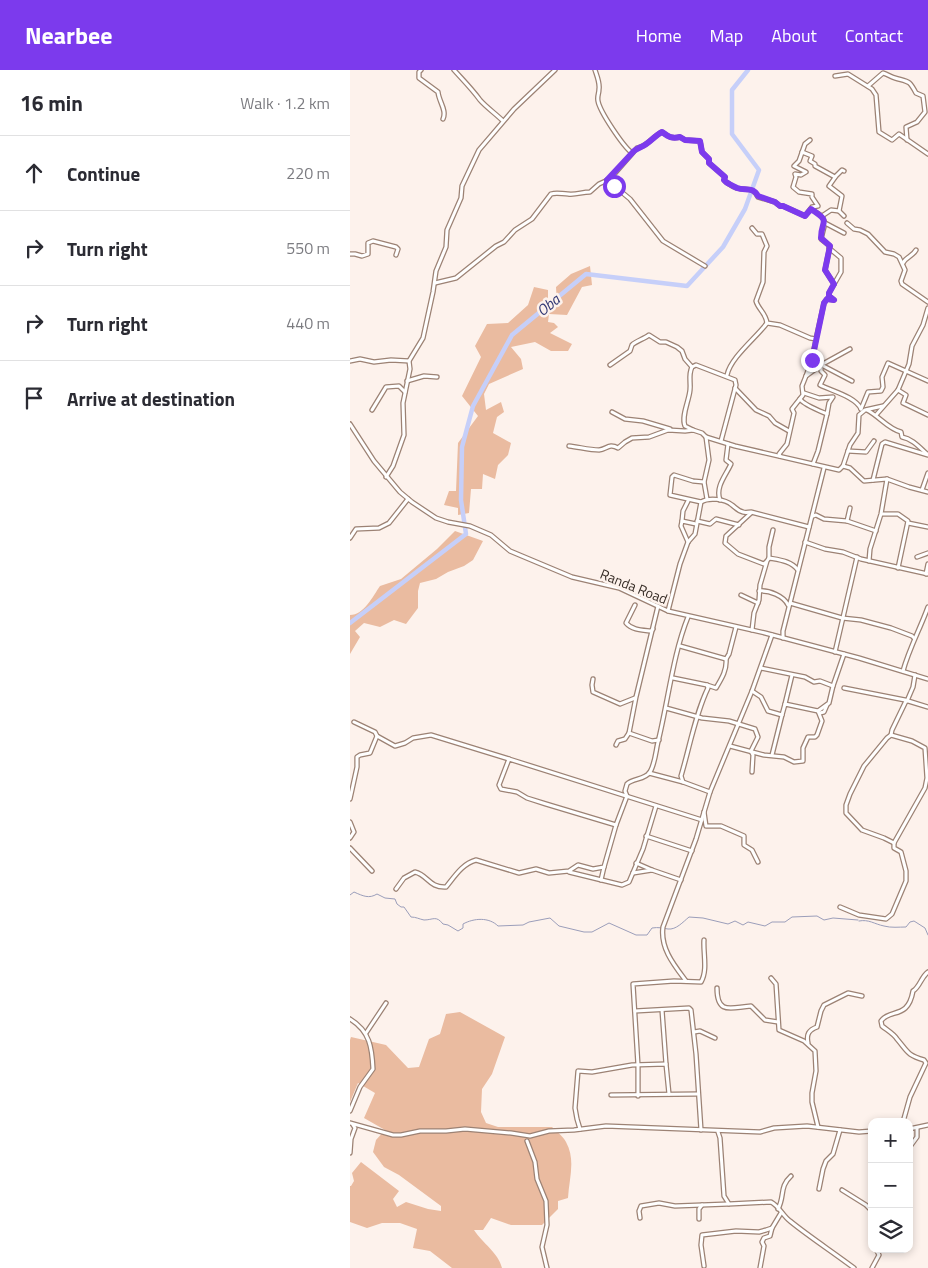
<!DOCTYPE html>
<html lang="en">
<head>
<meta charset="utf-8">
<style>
  :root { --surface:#fff; --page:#f7f7f7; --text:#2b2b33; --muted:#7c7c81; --line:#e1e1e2; --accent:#7c3aed }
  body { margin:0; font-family:"Titillium Web",sans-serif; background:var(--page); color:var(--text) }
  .controls { position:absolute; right:15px; bottom:15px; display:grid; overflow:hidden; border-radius:10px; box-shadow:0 2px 8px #0003 }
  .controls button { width:45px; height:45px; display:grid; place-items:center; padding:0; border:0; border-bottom:1px solid var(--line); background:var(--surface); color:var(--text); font:25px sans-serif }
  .stop { position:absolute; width:15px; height:15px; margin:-11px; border:4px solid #7c3aed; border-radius:50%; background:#fff }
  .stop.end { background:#7c3aed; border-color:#fff; box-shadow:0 1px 5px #0008 }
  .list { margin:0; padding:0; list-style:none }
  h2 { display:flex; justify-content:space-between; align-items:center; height:65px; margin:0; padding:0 20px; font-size:21px }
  h2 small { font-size:16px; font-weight:400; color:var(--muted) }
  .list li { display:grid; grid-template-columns:32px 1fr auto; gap:15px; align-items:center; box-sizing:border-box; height:75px; padding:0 20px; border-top:1px solid var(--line) }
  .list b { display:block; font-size:19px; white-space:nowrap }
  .list em { font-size:16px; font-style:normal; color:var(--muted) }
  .icon { flex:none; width:28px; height:28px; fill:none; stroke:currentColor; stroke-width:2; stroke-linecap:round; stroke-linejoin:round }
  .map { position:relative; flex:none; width:578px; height:1198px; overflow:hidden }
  header { display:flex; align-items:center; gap:30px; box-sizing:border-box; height:70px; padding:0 25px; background:var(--accent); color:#fff }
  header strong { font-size:24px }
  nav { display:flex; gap:28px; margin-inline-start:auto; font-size:18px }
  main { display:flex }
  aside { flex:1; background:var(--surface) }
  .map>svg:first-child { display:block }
  .green { fill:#eabba0 }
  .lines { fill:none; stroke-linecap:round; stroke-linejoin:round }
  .stream { stroke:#9b9eba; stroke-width:1 }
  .river { stroke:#c6cff9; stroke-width:4.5 }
  .minor-casing { stroke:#9c8274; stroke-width:5.5 }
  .minor { stroke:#fff; stroke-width:3 }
  .route { stroke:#7c3aed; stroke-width:6 }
  .labels { text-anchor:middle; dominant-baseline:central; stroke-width:5; stroke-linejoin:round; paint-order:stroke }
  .street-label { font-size:14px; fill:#372d27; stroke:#fdf2ec }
  .water-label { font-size:15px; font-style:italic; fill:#313774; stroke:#fdf2ec }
</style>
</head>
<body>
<header>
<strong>Nearbee</strong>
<nav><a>Home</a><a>Map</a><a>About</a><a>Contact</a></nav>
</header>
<main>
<aside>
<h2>16 min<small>Walk · 1.2 km</small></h2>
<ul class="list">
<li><svg class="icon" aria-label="ahead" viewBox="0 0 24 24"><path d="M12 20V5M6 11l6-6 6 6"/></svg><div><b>Continue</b></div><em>220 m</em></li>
<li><svg class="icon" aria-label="right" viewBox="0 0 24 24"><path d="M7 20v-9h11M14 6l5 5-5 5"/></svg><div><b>Turn right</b></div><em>550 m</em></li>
<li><svg class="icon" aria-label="right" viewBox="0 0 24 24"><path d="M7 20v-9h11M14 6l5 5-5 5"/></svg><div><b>Turn right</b></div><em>440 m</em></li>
<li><svg class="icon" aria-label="arrive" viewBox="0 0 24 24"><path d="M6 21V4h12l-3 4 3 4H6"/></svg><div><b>Arrive at destination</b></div></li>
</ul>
</aside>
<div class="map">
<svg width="578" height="1198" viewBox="0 0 578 1198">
  <rect width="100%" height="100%" fill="#fdf2ec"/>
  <g class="green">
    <polygon points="240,196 242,215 232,217 217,245 199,244 198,252 204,253 208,257 200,263 222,274 218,281 201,281 185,272 161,277 171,289 173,299 139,314 134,324 136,340 151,332 154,342 147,347 143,363 161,373 158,385 148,395 145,409 133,404 132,419 121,419 119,443 108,445 108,438 94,435 99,421 106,421 108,373 128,346 112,326 131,287 125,276 137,254 158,253 178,235 184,217 198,220 198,230 204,238 207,234 206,217 221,204"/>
    <path d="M105 461 133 471 123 490 114 496 98 502 86 509 70 513 68 521V538L56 554 44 550 30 557 14 553 5 561 10 567 0 584V545C14 545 23 526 30 516L51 509 87 479Z"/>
    <path d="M110 942 155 967 142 1004 132 1019 131 1042 136 1053 148 1057H202C206 1061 213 1066 216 1072 226 1090 219 1109 218 1128L208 1131V1139L192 1155H161L141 1148 133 1160H124C133 1174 148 1182 152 1198H102L80 1181 63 1178 67 1159 50 1153H32L17 1158 0 1152V1116H1L4 1111 2 1103 11 1092 49 1121 43 1129 47 1137 56 1132 78 1139 91 1141V1136L49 1105 34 1097 23 1082 26 1070 35 1060 14 1048 25 1023 8 1013 0 1032V970L1 967 36 975 58 998 69 997 79 969 90 964 96 944Z"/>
  </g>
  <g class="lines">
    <g class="stream">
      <path d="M0 825 4 822C13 826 19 829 27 824L35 828 45 829 47 834 51 837H54L61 847C66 847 69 849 74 850 83 850 86 845 93 854L98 855 108 861 113 858V854C124 848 139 847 148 856L173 855 179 852 200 848 209 856 234 862H242L259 853 286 865H297L302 858C309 857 311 858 318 859 326 860 333 852 339 847L353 848 378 854 385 851 393 855 398 852 415 856 422 852H435L442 847 467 846 474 850 483 848 508 850"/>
      <path d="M509 851C519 849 524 854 534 856 541 858 549 857 556 857L560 852 564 851 575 858 578 865"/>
    </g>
    <polyline class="river" points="0,553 116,464 111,430 112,377 123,336 162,265 236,204 337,216 373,177 395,139 409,100 382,64 382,20 398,0"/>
    <g class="minor-casing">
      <g id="minor">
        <path d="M71 0 69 2V8L88 22C89 32 97 40 93 49"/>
        <path d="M104 0C113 10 122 19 130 30 136 37 146 44 153 51"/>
        <path d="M245 0C247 6 250 13 249 19 249 24 247 26 248 31 250 42 273 76 282 83"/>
        <polyline points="485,6 498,4 522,19 526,25 529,62 542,70 549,64 578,84"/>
        <path d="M518 16 533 3C537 4 541 7 545 8 559 12 559 10 566 23L573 26 575 42 567 52 556 57 557 70"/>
        <polyline points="452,82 462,86 460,91 465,94 465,96 485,107"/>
        <polyline points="257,110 280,129 313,171 355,196"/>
        <polyline points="461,139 472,146 475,153 494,163"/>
        <polyline points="489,141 492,126 479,116 486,106 492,100 494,101"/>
        <polyline points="472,146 481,140 489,141 494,146"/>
        <polyline points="475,153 471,169 480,176 475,200 484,214"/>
        <polyline points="497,153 504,159 510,160 518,164 535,182 544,184 549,187 555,200 551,211 552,214 578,232"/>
        <path d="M402 158 407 164H412L417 176 414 182 413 212 406 231C408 239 416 243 417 253L430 255 460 268 466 269 462 290 456 306"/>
        <polyline points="0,184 5,184 12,186 18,184 18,173 23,171 46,177 48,179 46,185"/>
        <path d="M553 193C556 187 563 186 566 180"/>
        <path d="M85 213 106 208 146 176 154 172 165 160 182 149 201 124C207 122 212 124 218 124 226 125 232 122 240 122L249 114 260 109 287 78C297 77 303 66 312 62 319 67 322 69 330 67L335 70 350 71 352 82 359 89V93L375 107 374 110 376 112C379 114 383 117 387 118 396 121 403 116 408 127L425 132 430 136H433L455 146 462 137 468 136 462 127V124L449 122 443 117 446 107 445 104 451 105 456 102 444 96 449 91 455 74 460 70"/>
        <polyline points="466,269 474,233 477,229 484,230 479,226 479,223 491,202 491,188 479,178"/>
        <polyline points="462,290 502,311"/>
        <polyline points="0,291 10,289 24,292 41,290 59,291"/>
        <path d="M260 295 280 281 282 275C286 271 294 269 299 265L310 272H316L327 277 332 281 335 289 342 297"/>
        <path d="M471 295V301L475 305 470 315C482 321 506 327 511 339"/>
        <path d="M377 305C381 287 406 268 417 253"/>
        <polyline points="57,311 74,306 87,307"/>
        <polyline points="385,318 406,340 419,346 425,353 439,361"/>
        <polyline points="548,320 556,325 553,333 578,345"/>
        <polyline points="454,323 469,328 483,327 479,333 477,344"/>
        <path d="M450 329C454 335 470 341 477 344L468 381 463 394"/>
        <polyline points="511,339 518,322 531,321 533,317 532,307 538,293 578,311"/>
        <polyline points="22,340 36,317 49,316 55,322"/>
        <path d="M517 340C529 346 538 359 551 362L552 367C563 369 570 378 577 384"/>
        <polyline points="262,342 275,349 293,351 320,359"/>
        <polyline points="526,345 548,320 559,294 562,276 573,255 578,238"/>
        <polyline points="0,354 24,391 50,422 62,432 86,448 98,452 120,456 141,465 160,481 222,507 269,518 318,541 415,563 509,588 578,609"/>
        <path d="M343 360 335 356C331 346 339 331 340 320 341 312 338 305 342 297L346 295 385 310 386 315 371 371"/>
        <polyline points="356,367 359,390 354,412 357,429"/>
        <path d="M219 376C229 377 239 380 249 380 257 379 259 373 268 378L275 372 282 368 299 367 318 360 335 361 343 360 352 363 356 367 385 376 489 400 493 396 500 375 508 363 509 345 515 340 533 336"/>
        <polyline points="498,381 516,382 524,371"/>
        <polyline points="430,386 429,384 437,374 444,343 442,339 453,325 452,316 456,306 471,295 500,279"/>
        <polyline points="493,396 500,398 514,411 537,409 559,417 578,422"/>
        <polyline points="36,407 43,396 54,365 53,333 60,299 59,291 73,268 83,222 86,201 96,177 97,160 111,128 112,116 129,80 164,39 205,0"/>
        <polyline points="523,410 532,374 535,372 578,385"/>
        <path d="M354 412 343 411 324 405 322 407 320 425 351 432C359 427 375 429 382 435 386 438 388 441 393 442 396 443 398 442 401 442L459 457"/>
        <polyline points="572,420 578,403"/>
        <path d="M370 430C365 417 376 405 381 394L376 390 378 374"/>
        <polyline points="401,443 376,466 375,473 388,484 414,494 416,492"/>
        <polyline points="532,444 548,444 558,451 548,498"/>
        <polyline points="463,446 466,445 474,449 497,451 500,438"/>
        <polyline points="332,451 333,441 338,431"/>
        <polyline points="347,451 360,454 366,449 389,455"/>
        <polyline points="497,451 526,461"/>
        <polyline points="558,453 578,457"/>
        <polyline points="0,468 6,459 29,458 39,453 58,429"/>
        <polyline points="338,472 331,456 332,451 346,454"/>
        <polyline points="455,472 475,479 493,482 511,489 578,504"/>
        <polyline points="567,487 578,483"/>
        <polyline points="419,488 419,477 423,460"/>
        <polyline points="519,491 520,479 531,444 537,409"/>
        <polyline points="576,504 578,494"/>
        <path d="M409 521C419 520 434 526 438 535"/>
        <polyline points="391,525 408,533"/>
        <polyline points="440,533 492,548 511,550 541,558 562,566 564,568"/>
        <path d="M285 535 276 553C282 560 292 560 301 561L303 559"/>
        <polyline points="318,541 330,494 338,472 345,464 351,432"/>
        <path d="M402 560 404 543 409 530 410 515 417 491 419 488C430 490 441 491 448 500"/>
        <polyline points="433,568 433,561 474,398"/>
        <polyline points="330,576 376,589 379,584 386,557"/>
        <polyline points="485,582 507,487"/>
        <polyline points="411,598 455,607 464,612 470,611 483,616"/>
        <path d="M553 601C559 579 570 559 578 537"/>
        <polyline points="323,608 357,615"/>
        <polyline points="243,609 242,615 243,622 270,634 285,628"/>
        <polyline points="494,618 555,630 578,637"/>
        <polyline points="402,621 411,627 418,641 432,645 435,634 468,641"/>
        <polyline points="557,631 563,617 565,605"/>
        <polyline points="435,634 442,605"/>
        <polyline points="316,638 352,648 379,651 405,659 408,667 401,681 403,685 402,702"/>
        <polyline points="470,643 474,642 477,635"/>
        <polyline points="4,652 25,662 27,666 45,676 55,673 63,668 81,665 159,689"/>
        <polyline points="279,663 302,671 309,670"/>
        <polyline points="266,675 268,671 275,669 279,663 286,627 308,536"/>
        <polyline points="380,676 414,685 434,687 444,692 453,691 453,678 458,667 465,667 467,665 472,651 468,641 479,633 483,616 494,584"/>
        <polyline points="422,685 432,645"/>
        <polyline points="299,703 333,712 360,722"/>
        <path d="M333 712 331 706C340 676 345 645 358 618L357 615 366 618C372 608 377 600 376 589"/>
        <polyline points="0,729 7,697 7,687 10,685 20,683 27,666"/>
        <polyline points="354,742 356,756 371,756 394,766 394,775 402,780 408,792"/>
        <polyline points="0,752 4,762 0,768"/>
        <path d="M266 755 277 726 275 721 277 714C283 708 295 710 300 702 305 694 306 680 308 672 318 632 323 584 338 547"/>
        <polyline points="296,766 342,781"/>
        <polyline points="544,773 534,768 512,760 496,743 496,735 500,724 514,696 537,668 541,665 542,660 556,631"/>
        <polyline points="0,778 22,801"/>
        <polyline points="286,793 302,800"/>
        <polyline points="219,802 272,815 279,812 293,779 306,736"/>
        <polyline points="283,803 302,800 331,810"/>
        <polyline points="251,810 254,797"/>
        <path d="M46 819 54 808 65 802C78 805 79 818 96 817 105 806 112 794 126 790L169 803 186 799 199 803 219 801 228 795 243 799 254 797 266 755 196 734 177 728 167 722 151 719 149 715 159 689 352 750"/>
        <polyline points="490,837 509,845 536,849 542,844 556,811 556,801 551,782 544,778 544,773 575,718 577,708 575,678 562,671 541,665"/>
        <polyline points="421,908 426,914 429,960 454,971 465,981 466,1001 462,1023 462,1032 468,1057"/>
        <path d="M336 911C324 895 310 878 313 857L346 769 360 722 402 621 422 565"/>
        <path d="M367 918C367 946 382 937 401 936L415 950 428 952"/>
        <polyline points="312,940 316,994"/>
        <polyline points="285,941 339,938 341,940 346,984 351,1060"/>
        <path d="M0 949C20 961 22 978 23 999L10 1017 0 1041"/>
        <polyline points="344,962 350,961 365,968"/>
        <polyline points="16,963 36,933"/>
        <path d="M458 973C456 964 459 960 467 957L471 941 474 935 498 923 512 926"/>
        <polyline points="261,1025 347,1024"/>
        <path d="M288 1026V995L283 914 324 911 351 912C358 900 353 883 354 870"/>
        <path d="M553 1052 560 1027 576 993 574 990C557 985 558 982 547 969 544 964 537 960 532 956L531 951C540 938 558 950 563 921 570 917 571 907 578 902"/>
        <polyline points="0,1053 43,1065 51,1065 70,1061 96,1061 115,1059 161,1063 180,1066 199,1061 224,1060 256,1056 410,1062 424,1058 457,1056 509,1062 522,1061"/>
        <polyline points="230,1059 227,1049 225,1038 228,1001 242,1002 282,995 316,994 319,1024"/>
        <polyline points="559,1059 578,1055"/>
        <path d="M368 1062 370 1068 374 1126 379 1134 421 1132C429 1136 433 1146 440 1151 461 1168 483 1182 504 1198"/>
        <polyline points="177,1071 185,1092 187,1109 196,1131 197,1155 192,1177 197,1198"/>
        <polyline points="559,1078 567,1067 567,1058"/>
        <polyline points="0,1083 1,1069 5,1058 3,1055"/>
        <polyline points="469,1119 473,1099 476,1091 483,1084 490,1060"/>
        <polyline points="492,1120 516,1135 521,1140"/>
        <path d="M428 1139C435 1126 429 1117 441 1106"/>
        <polyline points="290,1148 289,1141 291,1136 309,1133 325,1136 352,1135"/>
        <polyline points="349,1149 349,1139 352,1135 378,1134"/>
        <polyline points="354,1196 351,1175 352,1165 386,1161 409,1162 416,1160 422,1158 431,1143"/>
        <polyline points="410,1198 414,1176 412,1172 414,1168 420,1166 422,1158"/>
        <polyline points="522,1198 529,1185 526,1179"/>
      </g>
    </g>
    <use href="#minor" class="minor"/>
  </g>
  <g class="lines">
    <path class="route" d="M264 116 257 110 284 81C286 79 289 78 291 77 299 74 304 66 312 62 319 67 322 69 330 67L335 70 350 71 352 82 359 89V93L375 107 374 110 376 112C379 114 383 116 387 118 395 121 403 116 408 126L425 132 430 136H433L455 146 461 139C482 153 471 149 471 168L480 176 475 200 484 214 479 223V226L484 230 477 229 474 233 462 290"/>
  </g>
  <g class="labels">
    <g class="street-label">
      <text transform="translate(284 516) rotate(22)">Randa Road</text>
    </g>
    <g class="water-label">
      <text transform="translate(198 235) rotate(-40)">Oba</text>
    </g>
  </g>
</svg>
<div class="controls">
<button>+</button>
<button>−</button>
<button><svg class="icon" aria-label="layers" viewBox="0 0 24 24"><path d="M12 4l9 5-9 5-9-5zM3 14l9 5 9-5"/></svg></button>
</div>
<div class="stop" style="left:264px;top:116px"></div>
<div class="stop end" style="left:462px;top:290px"></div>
</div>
</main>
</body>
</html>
